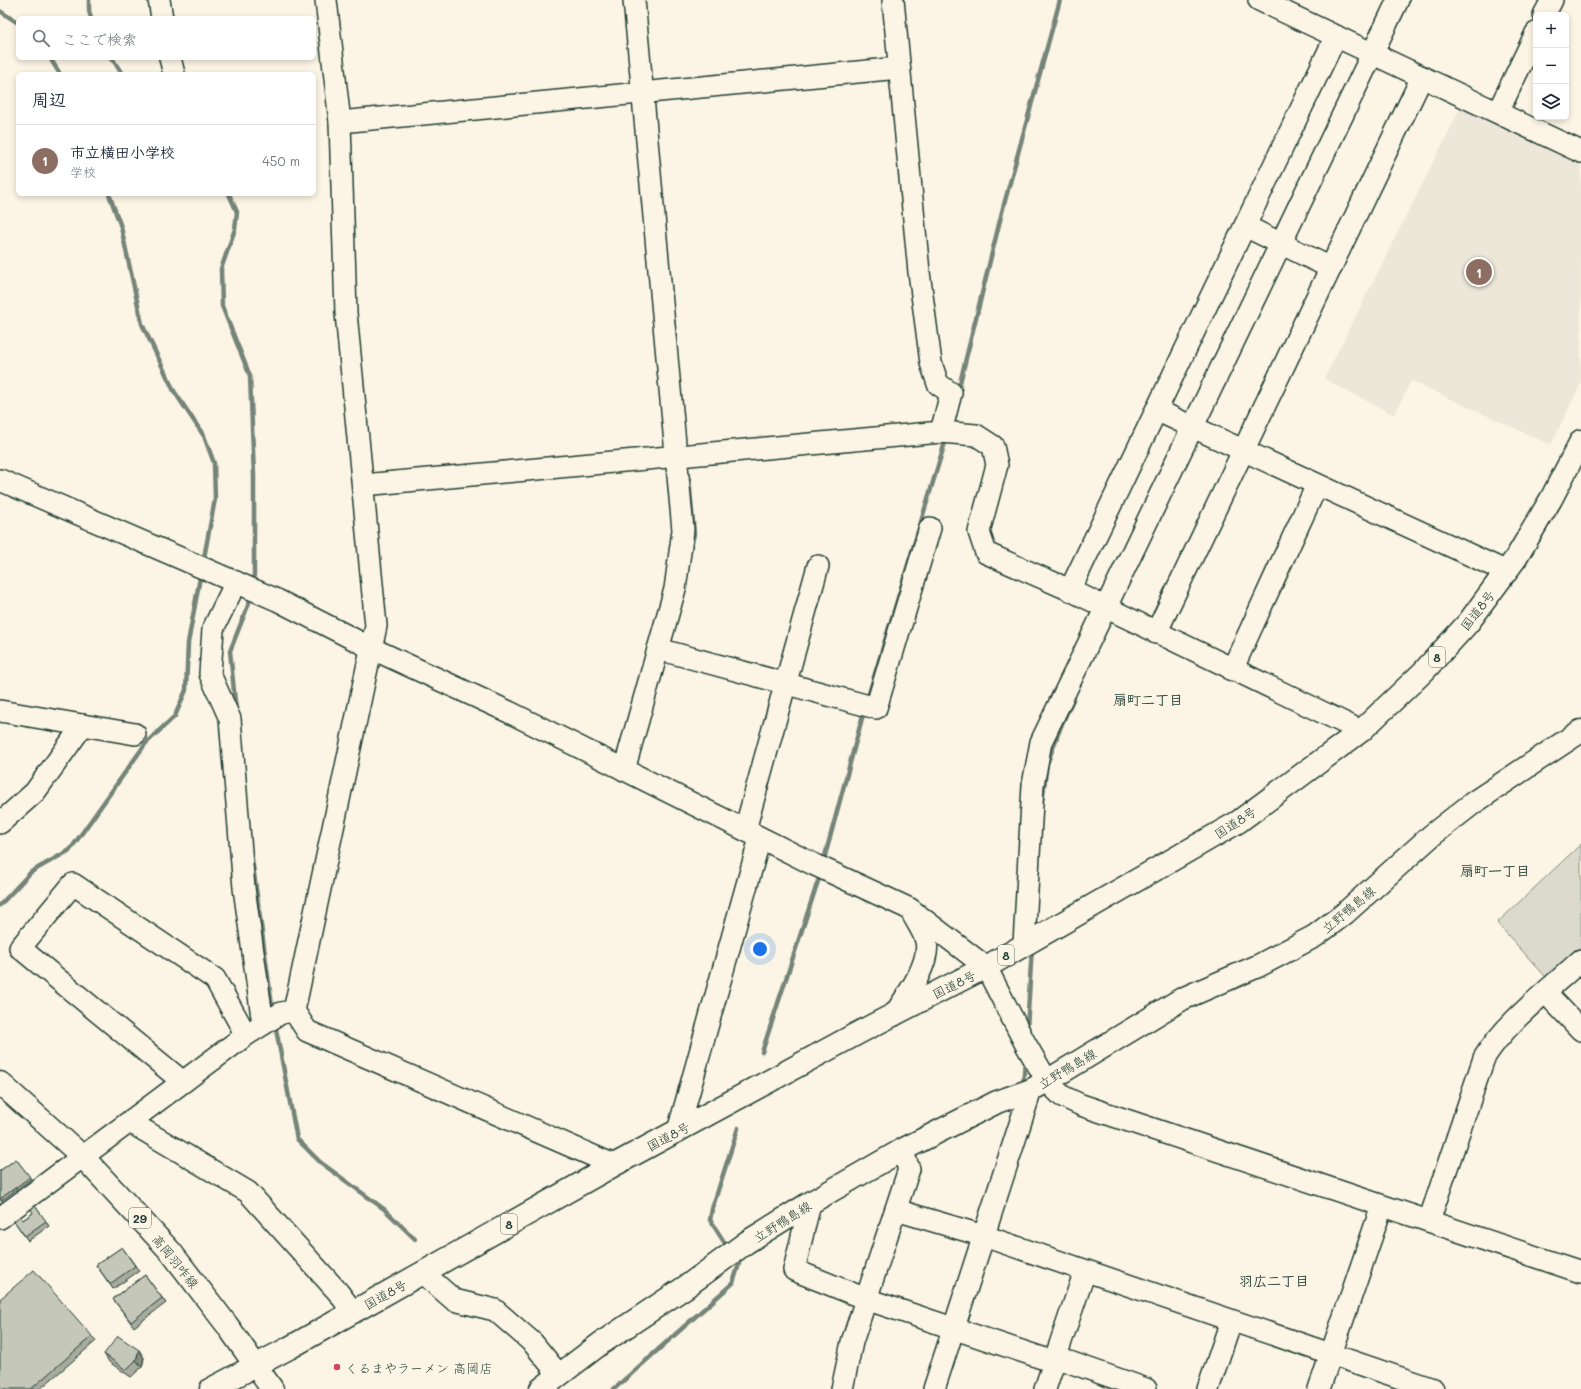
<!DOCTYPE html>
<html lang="ja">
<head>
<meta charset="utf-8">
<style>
  :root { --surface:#fff; --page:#f6f6f7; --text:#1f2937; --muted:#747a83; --line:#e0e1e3; --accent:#111827 }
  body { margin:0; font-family:Mali,"Klee One",sans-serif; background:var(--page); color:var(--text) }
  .controls { position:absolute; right:12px; top:12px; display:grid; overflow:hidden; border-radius:6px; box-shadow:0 2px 6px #0003 }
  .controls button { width:36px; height:36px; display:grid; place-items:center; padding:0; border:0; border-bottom:1px solid var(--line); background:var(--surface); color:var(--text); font:20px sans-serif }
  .you { position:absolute; left:760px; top:949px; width:14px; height:14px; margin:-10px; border:3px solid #fff; border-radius:50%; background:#1a73e8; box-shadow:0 0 0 6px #1a73e833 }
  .badge { display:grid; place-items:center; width:26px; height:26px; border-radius:50%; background:var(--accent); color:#fff; font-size:13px; font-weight:700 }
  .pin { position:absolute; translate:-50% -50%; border:2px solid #fff; box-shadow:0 1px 4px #0006 }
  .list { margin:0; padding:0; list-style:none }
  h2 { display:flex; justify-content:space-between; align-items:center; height:52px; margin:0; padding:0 16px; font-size:17px }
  h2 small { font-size:13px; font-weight:400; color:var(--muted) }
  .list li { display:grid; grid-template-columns:26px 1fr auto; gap:12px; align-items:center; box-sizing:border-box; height:72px; padding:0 16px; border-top:1px solid var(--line) }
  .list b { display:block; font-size:15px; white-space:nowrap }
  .list p { margin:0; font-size:13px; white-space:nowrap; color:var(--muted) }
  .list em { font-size:13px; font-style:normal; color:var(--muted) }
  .icon { flex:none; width:22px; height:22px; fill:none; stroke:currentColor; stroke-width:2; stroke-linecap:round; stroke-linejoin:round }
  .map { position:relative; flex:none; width:1581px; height:1389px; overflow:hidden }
  .search { position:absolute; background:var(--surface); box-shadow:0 2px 6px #0003; left:16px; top:16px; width:300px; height:44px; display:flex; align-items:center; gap:10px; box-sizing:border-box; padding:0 14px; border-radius:6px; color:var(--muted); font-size:15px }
  .panel { position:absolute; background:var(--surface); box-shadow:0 2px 6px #0003; left:16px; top:72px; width:300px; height:124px; border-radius:6px }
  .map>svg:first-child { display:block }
  .built { fill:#ece7d8 }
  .green { fill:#dcdacc; stroke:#7e8c80 }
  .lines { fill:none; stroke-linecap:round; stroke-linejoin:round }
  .stream { stroke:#758479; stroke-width:4.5 }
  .minor-casing { stroke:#1f3d34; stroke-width:24 }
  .major-casing { stroke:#1f3d34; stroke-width:25 }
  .highway-casing { stroke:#1f3d34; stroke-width:25 }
  .minor { stroke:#fcf5e5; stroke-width:21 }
  .major { stroke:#fcf5e5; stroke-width:22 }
  .highway { stroke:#fcf5e5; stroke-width:22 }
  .wall { fill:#a9ab9f; stroke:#1f3d34 }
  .shaded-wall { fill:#8a8b82; stroke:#1f3d34 }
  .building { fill:#c5c7b9; stroke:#1f3d34 }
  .poi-dot { fill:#d1495b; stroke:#fcf5e5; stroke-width:1.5 }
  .labels { text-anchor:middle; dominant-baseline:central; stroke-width:3.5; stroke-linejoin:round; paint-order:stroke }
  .shield { fill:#fcf5e5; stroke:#617469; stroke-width:1 }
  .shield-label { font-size:12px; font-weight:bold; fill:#1f3d34 }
  .street-label { font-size:13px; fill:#1f3d34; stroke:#fcf5e5 }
  .poi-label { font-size:13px; fill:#1f3d34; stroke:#fcf5e5; text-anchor:start }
  .neighbourhood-label { font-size:14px; font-weight:bold; fill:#1f3d34; stroke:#fcf5e5 }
</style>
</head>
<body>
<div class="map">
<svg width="1581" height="1389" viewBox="0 0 1581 1389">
  <rect width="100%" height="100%" fill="#fcf5e5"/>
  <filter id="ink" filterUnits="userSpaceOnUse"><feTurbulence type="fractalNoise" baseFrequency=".025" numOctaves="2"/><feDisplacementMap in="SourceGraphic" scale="8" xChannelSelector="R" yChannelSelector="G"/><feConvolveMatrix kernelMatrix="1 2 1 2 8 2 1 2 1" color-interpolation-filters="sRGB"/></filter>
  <g filter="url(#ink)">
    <polygon class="built" points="1462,105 1581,164 1581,383 1551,445 1411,381 1394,415 1324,379"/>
    <polygon class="green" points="1581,844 1581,960 1554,986 1497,923"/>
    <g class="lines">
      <g class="stream">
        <polyline points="89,0 89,11 91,18"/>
        <polyline points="0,11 18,23"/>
        <polyline points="50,58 60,74"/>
        <polyline points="112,58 122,74"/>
        <polyline points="109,194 121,227 142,324 174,391 204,436 214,463 215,499 203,563"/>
        <polyline points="229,194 237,212 235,229 221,269 222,306 250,376 254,476 254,576"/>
        <polyline points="958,391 1003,208 1060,0"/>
        <polyline points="689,479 694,534 691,547"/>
        <polyline points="867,700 946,439"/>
        <polyline points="236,711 230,651 249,603"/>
        <polyline points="1042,802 1047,764 1061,726 1074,697"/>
        <polyline points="825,856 864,711"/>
        <polyline points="252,859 273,1013"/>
        <polyline points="0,905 31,872 70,850 146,743 175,716 186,690 188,643 201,572"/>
        <polyline points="275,1024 297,1139 320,1162 384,1209 415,1239"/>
        <polyline points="1027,1029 1032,947"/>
        <polyline points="762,1052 818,881"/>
        <polyline points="1023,1087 1025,1059"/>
        <polyline points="728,1248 710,1220 712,1209 738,1128"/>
        <polyline points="614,1389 733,1283 739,1264 735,1258"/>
      </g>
      <g class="minor-casing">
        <g id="minor">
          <polyline points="159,0 162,18"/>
          <polyline points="326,0 340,122 346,313 376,626 294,1011 307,1031 614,1165"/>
          <polyline points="893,0 919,272 931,363 938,384 951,393 941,432"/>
          <polyline points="1259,0 1581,152"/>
          <polyline points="1544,15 1552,0"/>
          <polyline points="170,58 174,74"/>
          <polyline points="1498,112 1536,33"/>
          <polyline points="340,122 899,68"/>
          <polyline points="1245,226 1331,268"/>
          <polyline points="1156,410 1507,572"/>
          <polyline points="0,480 277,600 373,649 509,712 813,864 910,909 986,967 1025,1043 1047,1081 1062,1096 1081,1105 1581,1272"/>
          <polyline points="363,485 941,432 976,435 993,446 997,465 979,532 986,553 1070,590 1361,731"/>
          <polyline points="236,582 213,629 210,674 230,719 244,888 263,1024"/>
          <polyline points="1070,590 1336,36"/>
          <polyline points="1156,633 1422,77"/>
          <polyline points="658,649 876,708 930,528"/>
          <polyline points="1232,670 1317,485"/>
          <polyline points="0,711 135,734"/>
          <polyline points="624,770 675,589 683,530 634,0"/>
          <polyline points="0,823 35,792 83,725"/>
          <polyline points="745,830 818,566"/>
          <polyline points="1024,944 1033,785 1041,742 1398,0"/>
          <polyline points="1546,993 1581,1030"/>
          <path d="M894 1015C906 997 931 963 926 941 924 932 916 921 912 913"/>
          <polyline points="183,1082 20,948 73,884 215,979 246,1035"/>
          <polyline points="130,1122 248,1192 338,1292 353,1312"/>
          <polyline points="678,1131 760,838"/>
          <polyline points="810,1203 794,1270 866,1299 1054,1362 1085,1271"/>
          <polyline points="896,1210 984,1236 1433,1389"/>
          <polyline points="0,1218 246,1035 281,1013 294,1011"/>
          <path d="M1429 1221 1484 1058C1506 1022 1550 989 1581 960"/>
          <polyline points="423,1273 454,1300 495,1310 533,1343 559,1375"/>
          <polyline points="1055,1357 1146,1389"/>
          <polyline points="842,1389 852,1342 909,1169 902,1150"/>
          <polyline points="934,1389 1031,1090"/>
          <polyline points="1045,1389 1054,1362"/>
          <polyline points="1208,1389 1231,1321"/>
          <polyline points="1319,1389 1382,1206"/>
        </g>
      </g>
      <g class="major-casing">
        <g id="major">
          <polyline points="0,1083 83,1157 171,1252 227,1325 272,1389"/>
          <polyline points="541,1389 600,1344 687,1286 747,1242 810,1203 902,1150 997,1102 1031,1090 1047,1081 1182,999 1258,966 1315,936 1344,914 1431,836 1473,803 1581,731"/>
        </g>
      </g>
      <g class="highway-casing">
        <polyline id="highway" points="211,1389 289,1348 614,1165 860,1032 986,967 1238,822 1361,731 1423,672 1468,623 1516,558 1551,499 1581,441"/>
      </g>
      <use href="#minor" class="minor"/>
      <use href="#major" class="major"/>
      <use href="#highway" class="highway"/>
    </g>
    <g class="wall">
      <polygon points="16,1159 31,1179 1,1201 0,1199 0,1169 1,1170"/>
      <polygon points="35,1206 49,1226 28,1241 14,1221 23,1220 33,1213"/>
      <polygon points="122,1247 139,1271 113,1289 96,1265"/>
      <polygon points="145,1275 166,1303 134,1327 113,1299"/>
      <polygon points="92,1336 96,1341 40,1389 0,1389"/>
      <polygon points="139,1350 144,1358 142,1367 131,1377 109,1362 104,1354"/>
    </g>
    <polygon class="shaded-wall" points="139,1350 144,1358 142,1367 136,1360"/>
    <g class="building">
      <polygon points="16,1159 30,1177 0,1199 0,1169 1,1170"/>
      <polygon points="35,1206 46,1221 25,1236 14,1221 20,1216 23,1220 33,1213 31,1209"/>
      <polygon points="122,1247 135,1266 110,1284 96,1265"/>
      <polygon points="34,1270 92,1336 31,1389 0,1389 0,1299"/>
      <polygon points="145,1275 162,1298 131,1322 113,1299"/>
      <polygon points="118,1336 139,1350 136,1360 126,1370 104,1354"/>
    </g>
  </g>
  <circle class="poi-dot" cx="337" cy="1367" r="4"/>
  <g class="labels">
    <g class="shield">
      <rect x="1429" y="647" width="16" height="20" rx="3"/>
      <rect x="998" y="945" width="16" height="20" rx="3"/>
      <rect x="129" y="1208" width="22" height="20" rx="3"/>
      <rect x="501" y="1214" width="16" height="20" rx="3"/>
    </g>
    <g class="shield-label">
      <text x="1437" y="657">8</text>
      <text x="1006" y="955">8</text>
      <text x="140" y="1218">29</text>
      <text x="509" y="1224">8</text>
    </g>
    <g class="street-label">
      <text transform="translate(1477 610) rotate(-52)">国道8号</text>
      <text transform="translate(1235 822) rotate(-33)">国道8号</text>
      <text transform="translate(1348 909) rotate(-40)">立野鴨島線</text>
      <text transform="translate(954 984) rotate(-27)">国道8号</text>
      <text transform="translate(1067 1068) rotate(-31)">立野鴨島線</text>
      <text transform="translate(668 1136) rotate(-28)">国道8号</text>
      <text transform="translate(782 1221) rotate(-32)">立野鴨島線</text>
      <text transform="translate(176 1261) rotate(51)">高岡羽咋線</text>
      <text transform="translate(385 1294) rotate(-29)">国道8号</text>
    </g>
    <g class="poi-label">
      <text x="345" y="1367">くるまやラーメン 高岡店</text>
    </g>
    <g class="neighbourhood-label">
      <text x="1148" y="699">扇町二丁目</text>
      <text x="1495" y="870">扇町一丁目</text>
      <text x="1274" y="1280">羽広二丁目</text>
    </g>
  </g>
</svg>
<div class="controls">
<button>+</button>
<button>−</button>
<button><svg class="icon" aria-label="layers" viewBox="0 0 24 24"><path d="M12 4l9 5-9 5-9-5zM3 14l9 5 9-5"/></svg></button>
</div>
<div class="you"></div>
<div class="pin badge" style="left:1479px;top:272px;background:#8d6e63">1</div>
<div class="search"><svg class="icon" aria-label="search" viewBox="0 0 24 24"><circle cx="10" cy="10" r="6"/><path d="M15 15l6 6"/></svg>ここで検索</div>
<section class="panel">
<h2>周辺<small></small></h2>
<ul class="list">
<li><span class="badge" style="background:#8d6e63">1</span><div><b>市立横田小学校</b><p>学校</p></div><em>450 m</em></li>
</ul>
</section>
</div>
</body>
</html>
